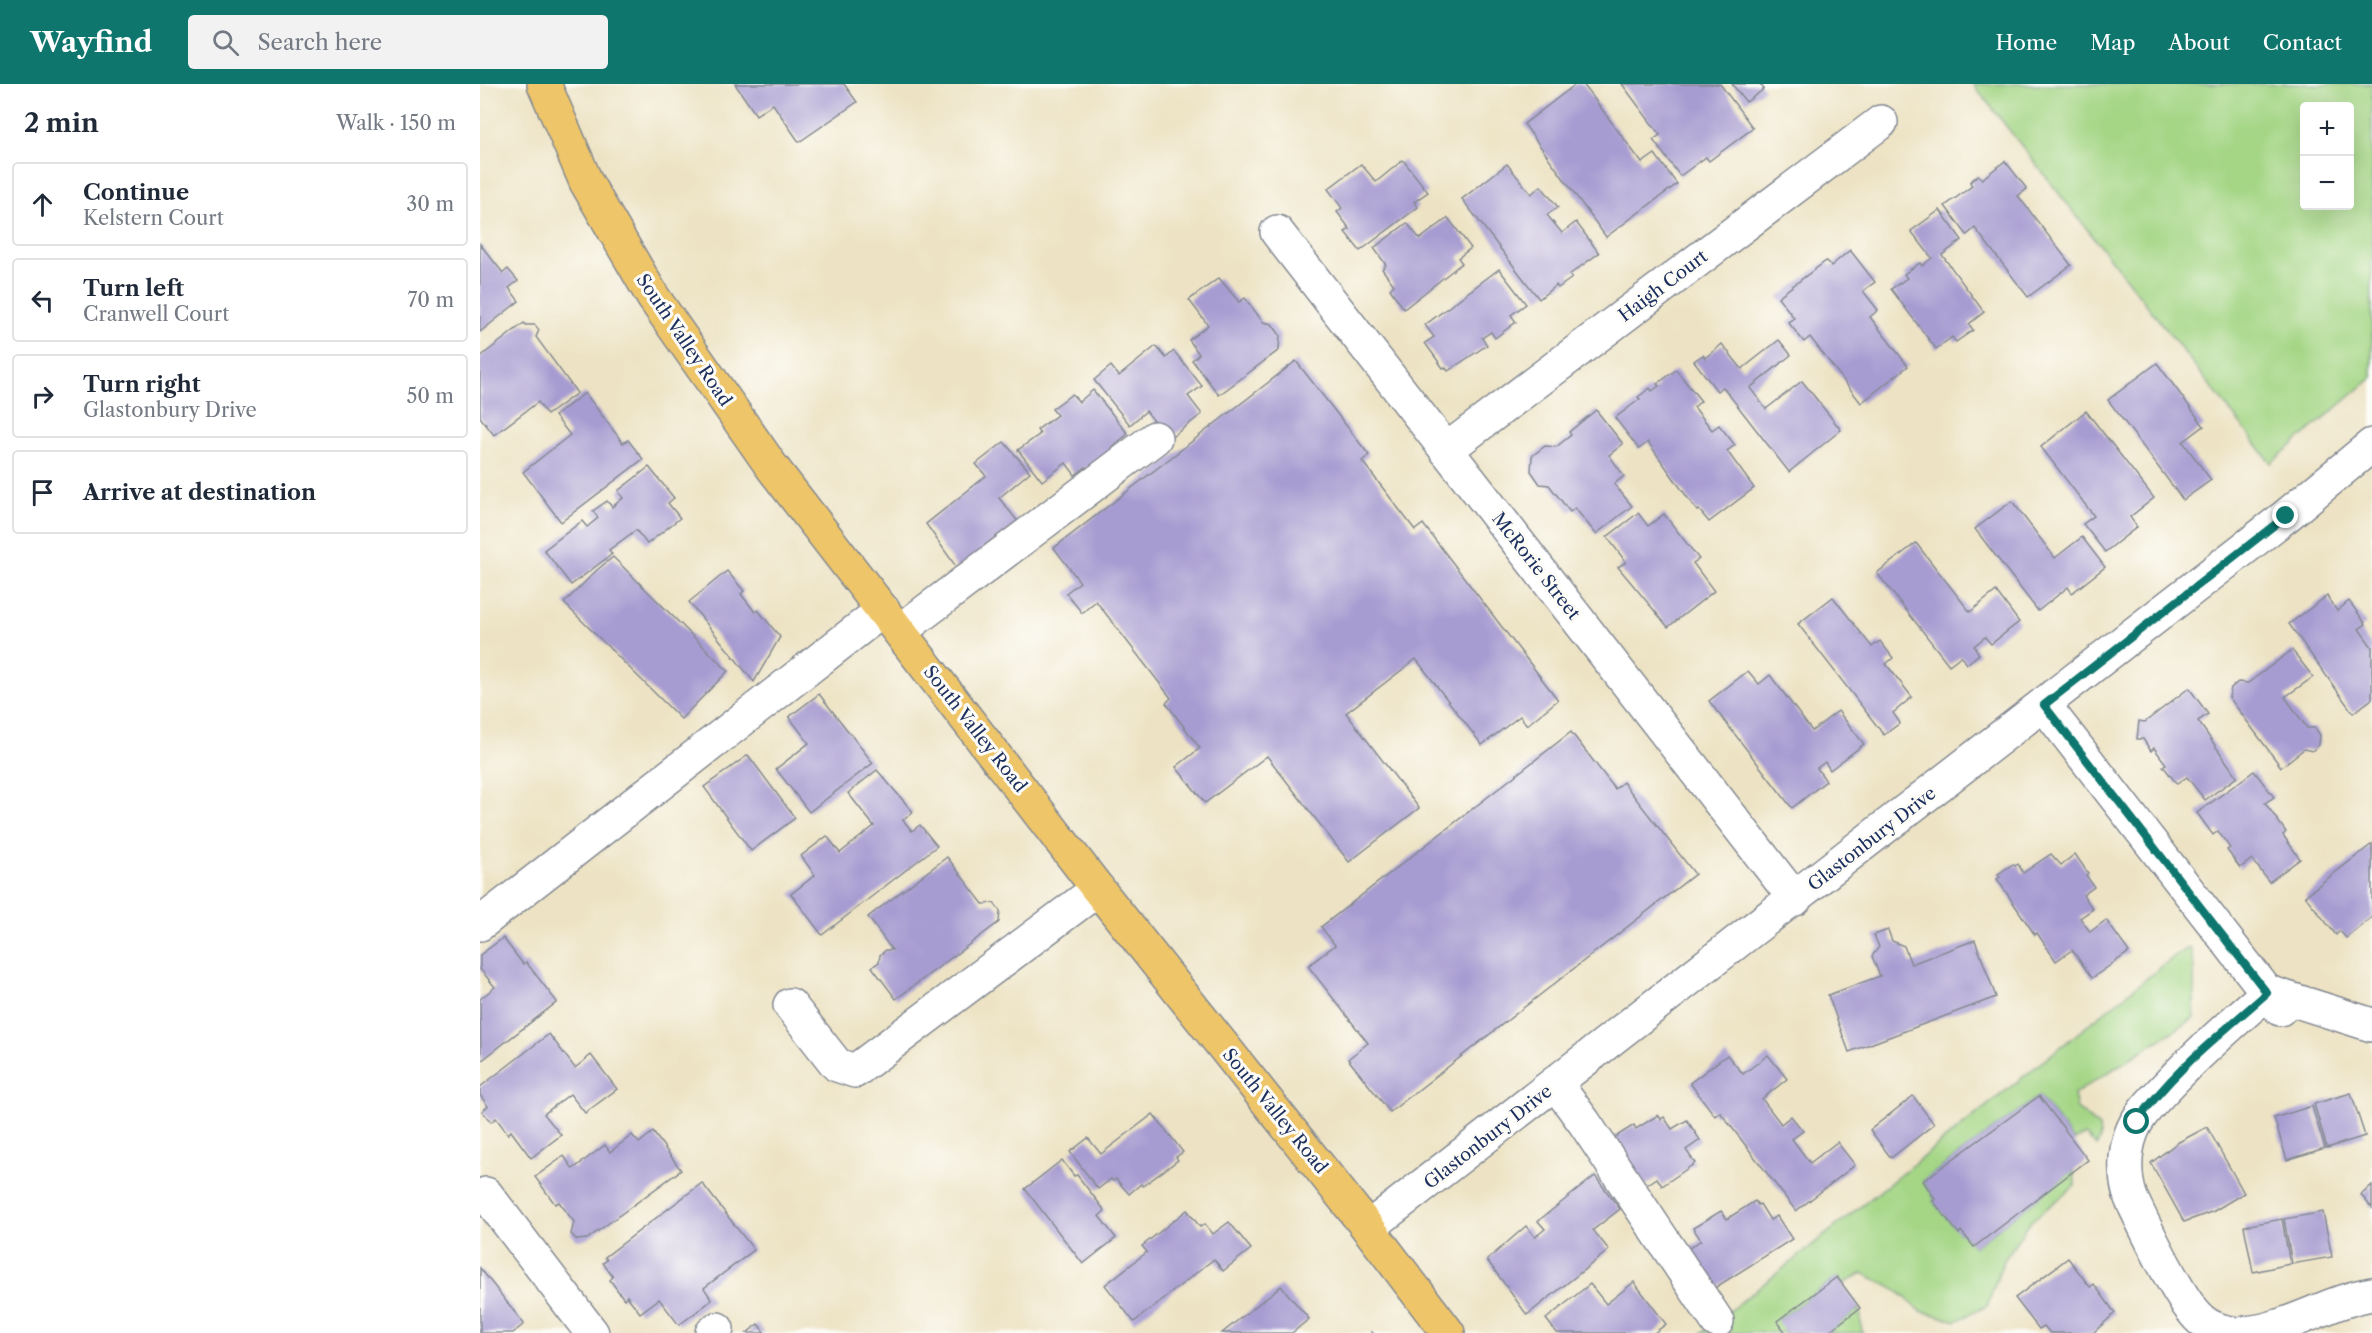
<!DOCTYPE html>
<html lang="en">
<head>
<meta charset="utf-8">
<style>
  :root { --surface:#fff; --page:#f2f2f3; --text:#1f2937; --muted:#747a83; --line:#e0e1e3; --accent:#0f766e }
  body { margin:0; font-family:"Libre Caslon Text",serif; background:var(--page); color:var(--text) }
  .controls { position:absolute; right:18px; top:18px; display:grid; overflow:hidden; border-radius:6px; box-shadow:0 6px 24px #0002 }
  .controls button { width:54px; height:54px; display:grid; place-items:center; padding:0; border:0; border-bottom:2px solid var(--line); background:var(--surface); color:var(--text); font:30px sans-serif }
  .stop { position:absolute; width:18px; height:18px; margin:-14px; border:4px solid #0f766e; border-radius:50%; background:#fff }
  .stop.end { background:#0f766e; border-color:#fff; box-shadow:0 2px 6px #0008 }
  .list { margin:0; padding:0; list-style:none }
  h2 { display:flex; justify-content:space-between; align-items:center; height:78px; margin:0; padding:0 24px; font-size:26px }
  h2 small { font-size:20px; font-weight:400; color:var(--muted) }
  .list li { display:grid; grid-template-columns:39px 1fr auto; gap:18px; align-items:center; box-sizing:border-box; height:84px; margin:0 12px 12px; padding:0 12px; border:2px solid var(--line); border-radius:6px }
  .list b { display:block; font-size:22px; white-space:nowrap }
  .list p { margin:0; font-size:20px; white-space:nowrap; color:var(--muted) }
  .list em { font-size:20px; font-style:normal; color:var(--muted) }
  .icon { flex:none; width:33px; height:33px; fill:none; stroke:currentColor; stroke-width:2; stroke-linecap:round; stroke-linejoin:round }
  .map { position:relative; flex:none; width:1892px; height:1249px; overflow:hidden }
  header { display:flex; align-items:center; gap:36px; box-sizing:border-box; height:84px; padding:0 30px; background:var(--accent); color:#fff }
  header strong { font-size:28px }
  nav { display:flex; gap:33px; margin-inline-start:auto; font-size:21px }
  .search { width:420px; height:54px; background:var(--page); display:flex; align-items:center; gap:15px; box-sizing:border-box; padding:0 21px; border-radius:6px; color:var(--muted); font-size:22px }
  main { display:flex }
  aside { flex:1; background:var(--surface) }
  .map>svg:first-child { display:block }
  .green { fill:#a4d685; stroke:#608272; stroke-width:1.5; fill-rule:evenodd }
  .building { fill:#a79cd1 }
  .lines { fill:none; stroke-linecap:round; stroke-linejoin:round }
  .minor-casing { stroke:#848991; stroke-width:36 }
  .major-casing { stroke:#848991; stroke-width:36 }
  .path { stroke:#848991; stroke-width:4; stroke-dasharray:1.5 4.5; stroke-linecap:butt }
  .minor { stroke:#fff; stroke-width:33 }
  .major { stroke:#eec569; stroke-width:33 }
  .route { stroke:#0f766e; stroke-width:8 }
  .labels { text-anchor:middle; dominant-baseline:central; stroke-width:6; stroke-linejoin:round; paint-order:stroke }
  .street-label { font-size:18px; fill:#1b2f5e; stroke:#fdfcf7 }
</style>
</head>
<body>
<header>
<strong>Wayfind</strong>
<div class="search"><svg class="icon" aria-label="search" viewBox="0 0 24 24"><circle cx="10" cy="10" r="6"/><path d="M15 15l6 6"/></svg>Search here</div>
<nav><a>Home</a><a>Map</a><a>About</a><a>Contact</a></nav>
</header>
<main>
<aside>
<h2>2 min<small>Walk · 150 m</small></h2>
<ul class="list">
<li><svg class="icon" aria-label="ahead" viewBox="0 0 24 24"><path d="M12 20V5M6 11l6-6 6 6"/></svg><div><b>Continue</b><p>Kelstern Court</p></div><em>30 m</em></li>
<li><svg class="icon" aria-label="left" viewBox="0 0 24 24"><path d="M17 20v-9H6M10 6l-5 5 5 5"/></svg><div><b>Turn left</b><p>Cranwell Court</p></div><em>70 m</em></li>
<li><svg class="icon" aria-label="right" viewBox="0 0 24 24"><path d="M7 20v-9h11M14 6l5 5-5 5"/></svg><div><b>Turn right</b><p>Glastonbury Drive</p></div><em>50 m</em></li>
<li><svg class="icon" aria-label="arrive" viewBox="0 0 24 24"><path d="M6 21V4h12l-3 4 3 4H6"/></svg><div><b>Arrive at destination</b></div></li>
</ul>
</aside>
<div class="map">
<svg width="1892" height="1249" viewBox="0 0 1892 1249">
  <rect width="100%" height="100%" fill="#fdfcf7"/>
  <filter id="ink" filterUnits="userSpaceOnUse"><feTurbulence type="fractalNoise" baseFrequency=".0167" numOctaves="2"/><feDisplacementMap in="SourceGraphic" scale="12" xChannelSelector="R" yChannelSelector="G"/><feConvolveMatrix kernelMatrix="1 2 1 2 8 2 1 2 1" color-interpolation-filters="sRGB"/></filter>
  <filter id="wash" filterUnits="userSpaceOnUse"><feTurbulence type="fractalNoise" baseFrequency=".008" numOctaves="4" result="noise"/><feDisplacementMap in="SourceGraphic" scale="24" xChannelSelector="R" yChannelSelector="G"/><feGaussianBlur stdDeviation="1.35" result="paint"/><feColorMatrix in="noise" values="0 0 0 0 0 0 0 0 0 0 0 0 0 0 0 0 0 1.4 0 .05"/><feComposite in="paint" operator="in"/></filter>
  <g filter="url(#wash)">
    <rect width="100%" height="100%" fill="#ede3c4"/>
    <g class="green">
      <path d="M1493 0H1892V294L1791 379ZM1824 22H1870V122H1824Z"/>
      <polygon points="1710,863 1714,884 1714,934 1594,1010 1597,1025 1619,1043 1620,1054 1617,1062 1605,1051 1594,1057 1559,1012 1443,1097 1455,1115 1453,1117 1479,1149 1481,1147 1494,1163 1594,1086 1595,1102 1551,1137 1524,1176 1507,1222 1476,1237 1441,1227 1416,1206 1383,1189 1363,1200 1357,1193 1298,1236 1306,1249 1222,1249 1696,871"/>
      <polygon points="1380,1224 1382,1249 1347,1249"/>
    </g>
    <g id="blocks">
      <g class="building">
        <polygon points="255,0 364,0 377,18 319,58 293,20 276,31"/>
        <polygon points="1096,0 1103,0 1162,79 1175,70 1197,100 1126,153 1044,40"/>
        <polygon points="1142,0 1240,0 1273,44 1229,77 1226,73 1200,92 1173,56 1180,51"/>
        <polygon points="1252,0 1280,0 1284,5 1266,18"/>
        <polygon points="923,76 948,108 934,118 938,123 880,167 865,148 870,145 857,128 862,124 848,105 881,80 896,98"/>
        <polygon points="1525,77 1547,105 1538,112 1591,181 1548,213 1495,144 1487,151 1465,122 1492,102 1490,98 1498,91 1502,95"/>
        <polygon points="1027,80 1051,110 1061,102 1078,123 1067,131 1082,149 1096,138 1119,169 1089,191 1092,194 1078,204 1076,201 1059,215 982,115"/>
        <polygon points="1460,126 1482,156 1462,171 1504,228 1489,240 1493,246 1476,258 1472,253 1456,265 1411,205 1427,194 1424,190 1440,179 1442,182 1452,174 1431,147"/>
        <polygon points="968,134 991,164 978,174 982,179 924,225 910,205 914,201 902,185 906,181 894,164 927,139 940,155"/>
        <polygon points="0,160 23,189 28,185 38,197 29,204 39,217 0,248"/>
        <polygon points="1370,166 1395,198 1383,207 1398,226 1390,233 1428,282 1381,319 1330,253 1324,258 1308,238 1314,234 1298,213 1346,177 1351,182"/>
        <polygon points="1019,185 1046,220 1031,231 1036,238 1015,254 1011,248 1002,254 1007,261 968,287 965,283 963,284 945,259 954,253 945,241"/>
        <polygon points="739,194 759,218 765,214 783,238 792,240 800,251 799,266 739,311 712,276 719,270 709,256 728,241 709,216"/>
        <polygon points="44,239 46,241 55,241 59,246 56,253 97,309 67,331 58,318 14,351 0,333 0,273"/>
        <polygon points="1299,256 1311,271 1270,304 1286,325 1322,297 1361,346 1309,388 1243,303 1237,307 1214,277 1223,271 1225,274 1242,260 1262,285"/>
        <polygon points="676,262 686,274 694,267 722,302 708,312 722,330 689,355 666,327 650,341 614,296 631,282 639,292"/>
        <polygon points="816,277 889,371 882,377 935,446 943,440 1078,616 1047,641 1040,632 1002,661 936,575 866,629 939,724 869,778 787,672 725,719 696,683 720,664 686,619 691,614 616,517 602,529 586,509 600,498 574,464"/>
        <polygon points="1677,279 1724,342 1703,358 1731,396 1703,416 1628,316"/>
        <polygon points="1196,286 1221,317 1214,323 1232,346 1239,341 1255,361 1247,367 1274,404 1229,438 1219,426 1217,427 1168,358 1159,365 1135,334 1160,315 1158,313 1170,304 1172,307 1179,302 1177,300"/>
        <polygon points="613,306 648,350 632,363 635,367 609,386 606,383 595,391 586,379 562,397 538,366 560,350 557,346 577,331 572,325 592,310 599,318"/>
        <polygon points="105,309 143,359 148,356 163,375 81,438 43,388 90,351 75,332"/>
        <polygon points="1116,326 1143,360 1129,371 1144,392 1134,400 1152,422 1116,450 1095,424 1090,428 1069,401 1060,400 1051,387 1052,372 1065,362 1076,363 1091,351 1089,348"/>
        <polygon points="1606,327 1674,414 1650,433 1657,443 1625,468 1603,440 1614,432 1561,363"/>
        <polygon points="524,358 550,388 519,414 540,440 479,487 446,440 506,392 496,380"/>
        <polygon points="169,383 194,414 188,419 200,434 167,460 156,446 129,466 132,470 91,501 64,466 102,437 107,443 118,434 113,427 127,417 132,423 143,414 138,407"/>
        <polygon points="1532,417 1575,474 1602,453 1625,483 1592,509 1588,503 1558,527 1495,445"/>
        <polygon points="1158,429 1168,442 1184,430 1219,475 1213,479 1234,507 1188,543 1138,483 1146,478 1127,453"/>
        <polygon points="1436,459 1490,528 1516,507 1539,538 1511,560 1505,553 1494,562 1499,570 1487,580 1481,572 1469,581 1397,489"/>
        <polygon points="133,473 248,587 201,635 84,519 117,486"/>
        <polygon points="247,487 264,507 261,510 275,528 278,526 300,553 274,598 209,518"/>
        <polygon points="1847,512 1857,527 1869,517 1886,540 1879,545 1892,563 1892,615 1873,629 1809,540"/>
        <polygon points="1353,513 1392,563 1400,557 1413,574 1406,580 1432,613 1413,629 1420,639 1404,651 1318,540"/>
        <polygon points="1812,566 1833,593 1805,613 1827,644 1835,644 1840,651 1839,661 1832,667 1824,665 1801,683 1749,613 1751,604 1758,598 1768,599"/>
        <polygon points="1268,587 1279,600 1290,591 1332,647 1358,627 1384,660 1350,686 1345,678 1337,684 1346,697 1312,724 1229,617"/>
        <polygon points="1709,604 1728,630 1718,637 1757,693 1725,716 1707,693 1697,700 1683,682 1686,680 1674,664 1671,667 1663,655 1657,655 1659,637 1665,638"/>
        <polygon points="339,610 393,679 329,728 296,685 329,659 309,633"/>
        <polygon points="1091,648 1135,705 1143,698 1215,790 910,1028 868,975 888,959 828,882 855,861 841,843"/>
        <polygon points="268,671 315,734 271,767 224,703"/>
        <polygon points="397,686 433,728 423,736 432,747 440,741 457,762 342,851 311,810 335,791 321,772 347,752 360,769 394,742 368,709"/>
        <polygon points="1774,687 1794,713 1785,719 1806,748 1803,751 1820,775 1789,798 1772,775 1760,784 1747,766 1750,764 1738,747 1733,751 1717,729"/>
        <polygon points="1892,760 1892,833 1866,854 1860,847 1856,851 1825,812"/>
        <polygon points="1571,770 1581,781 1595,770 1608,789 1606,791 1614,803 1603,811 1613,825 1600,834 1610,848 1626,836 1649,868 1612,894 1592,866 1576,877 1557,849 1555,851 1517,795 1520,793 1518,790 1533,780 1535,782 1538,780 1543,789"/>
        <polygon points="467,773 503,820 514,819 520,827 519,838 416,915 392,883 399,878 400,871 406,866 412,866 388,833"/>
        <polygon points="1408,846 1412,857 1424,862 1431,880 1495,856 1516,913 1369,968 1348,911 1400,892 1392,872 1399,863 1394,851"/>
        <polygon points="23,854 43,880 46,878 77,918 1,977 0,915 15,903 0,885 0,871"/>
        <polygon points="69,950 95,984 111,971 137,1005 105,1029 90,1010 64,1030 81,1051 51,1074 31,1047 28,1050 16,1034 11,1038 2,1027 8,1022 0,1011 0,1003"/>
        <polygon points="1247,971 1263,990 1288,971 1307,995 1282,1015 1301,1040 1311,1032 1323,1047 1312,1055 1330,1079 1357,1058 1375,1081 1316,1127 1240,1028 1235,1032 1210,999"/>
        <polygon points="1871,1009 1885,1052 1847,1064 1834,1020"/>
        <polygon points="1433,1012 1454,1040 1411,1074 1390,1046"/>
        <polygon points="1559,1012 1608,1076 1494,1163 1481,1147 1479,1150 1453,1117 1455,1115 1443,1097"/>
        <polygon points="1832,1022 1845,1064 1807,1076 1794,1034"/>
        <polygon points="673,1030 703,1068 696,1073 698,1076 663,1102 661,1100 649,1110 636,1095 633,1097 631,1095 618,1105 590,1068 608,1054 621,1070"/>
        <polygon points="1178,1031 1181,1035 1184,1033 1192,1045 1207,1036 1220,1056 1206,1066 1215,1079 1211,1082 1182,1102 1177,1094 1165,1102 1132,1055 1154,1041 1156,1045"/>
        <polygon points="1727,1043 1764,1109 1734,1127 1704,1138 1671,1079 1697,1059"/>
        <polygon points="173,1048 201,1086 107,1155 97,1156 91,1150 94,1138 79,1118 75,1120 55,1093 84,1072 93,1085 125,1061 130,1068 152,1051 159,1059"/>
        <polygon points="582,1076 594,1092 597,1091 625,1127 619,1132 636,1154 603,1180 545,1105"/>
        <polygon points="1115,1092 1140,1125 1113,1146 1129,1166 1047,1231 1007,1176 1046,1142 1055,1153 1065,1145 1058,1137"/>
        <polygon points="222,1099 274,1166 224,1204 232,1216 199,1241 179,1215 160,1229 147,1212 144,1215 130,1196 133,1193 123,1179 127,1176 125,1173"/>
        <polygon points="1892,1101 1892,1124 1881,1111"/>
        <polygon points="1275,1117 1278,1121 1280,1120 1290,1136 1297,1132 1312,1155 1233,1205 1208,1165 1221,1156 1213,1144 1241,1127 1247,1135"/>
        <polygon points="707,1126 720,1143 725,1140 733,1150 749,1138 771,1165 743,1187 734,1175 654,1238 625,1201 667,1168 662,1162"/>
        <polygon points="1843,1128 1852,1173 1812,1180 1804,1135"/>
        <polygon points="1802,1135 1810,1180 1773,1188 1764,1142"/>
        <polygon points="1588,1174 1610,1203 1614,1200 1635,1229 1613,1249 1570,1249 1564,1242 1559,1245 1535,1214"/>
        <polygon points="0,1184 44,1240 33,1249 0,1249"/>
        <polygon points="1357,1193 1380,1224 1347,1249 1306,1249 1297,1237"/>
        <polygon points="1154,1198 1186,1240 1174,1249 1077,1249 1066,1235 1110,1200 1126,1220"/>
        <polygon points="801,1202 829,1235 812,1249 742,1249"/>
        <polygon points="278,1240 285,1249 267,1249"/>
      </g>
    </g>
  </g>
  <g filter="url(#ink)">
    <use href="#blocks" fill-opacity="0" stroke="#848991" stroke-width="1.5"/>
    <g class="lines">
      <g class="minor-casing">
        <g id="minor">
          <polyline points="797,148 1315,815"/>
          <polyline points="966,366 1401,38"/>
          <polyline points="420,547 675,354"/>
          <polyline points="1564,621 1800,925"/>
          <polyline points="0,840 403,526"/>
          <polyline points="1785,907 1892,941"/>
          <polyline points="310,921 357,981 375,987 618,805"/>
          <polyline points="1076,1000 1104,1038 1237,1237"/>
          <polyline points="6,1110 112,1249"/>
          <polyline points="888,1144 1806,432 1892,361"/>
          <polyline points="232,1249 237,1245"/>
          <path d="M1751 1249C1740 1247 1730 1244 1721 1236 1699 1217 1665 1143 1651 1114 1644 1095 1644 1069 1651 1050 1657 1032 1673 1017 1686 1003 1718 969 1752 939 1787 909"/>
          <path d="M1765 1249C1810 1245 1848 1217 1892 1210"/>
        </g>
      </g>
      <g class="major-casing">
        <polyline id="major" points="64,0 106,98 173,213 292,383 618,805 888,1144 968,1249"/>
      </g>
      <polyline class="path" points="892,1249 893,1248"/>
      <use href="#minor" class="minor"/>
      <use href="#major" class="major"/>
    </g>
  </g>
  <g class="lines" filter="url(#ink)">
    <path class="route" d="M1657 1038C1691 988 1742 949 1787 909L1564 621 1806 432"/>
  </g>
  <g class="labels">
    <g class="street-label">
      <text transform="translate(1183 202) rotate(-37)">Haigh Court</text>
      <text transform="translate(204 256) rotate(56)">South Valley Road</text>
      <text transform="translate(1056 482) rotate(52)">McRorie Street</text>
      <text transform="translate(495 645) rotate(52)">South Valley Road</text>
      <text transform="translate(1392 755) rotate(-38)">Glastonbury Drive</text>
      <text transform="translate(795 1027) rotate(51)">South Valley Road</text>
      <text transform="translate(1008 1053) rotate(-38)">Glastonbury Drive</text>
    </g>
  </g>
</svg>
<div class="controls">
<button>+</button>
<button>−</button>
</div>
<div class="stop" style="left:1657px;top:1038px"></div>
<div class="stop end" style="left:1806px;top:432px"></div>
</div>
</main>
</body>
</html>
